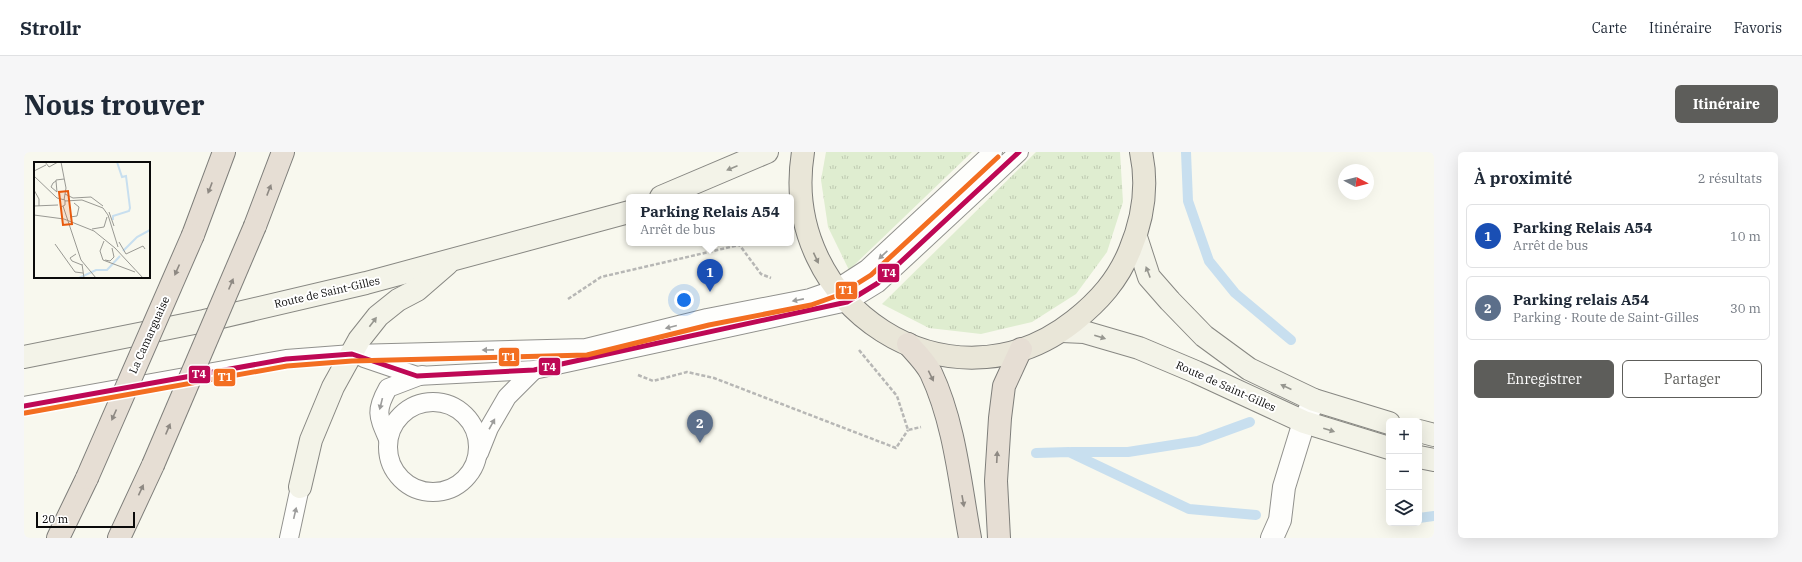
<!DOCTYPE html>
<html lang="fr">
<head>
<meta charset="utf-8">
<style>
  :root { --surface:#fff; --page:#f6f6f7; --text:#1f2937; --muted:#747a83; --line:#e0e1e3; --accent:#5d5d5a }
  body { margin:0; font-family:"IBM Plex Serif",serif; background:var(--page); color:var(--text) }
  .controls { position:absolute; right:12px; bottom:12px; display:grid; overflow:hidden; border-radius:6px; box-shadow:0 4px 16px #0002 }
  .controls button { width:36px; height:36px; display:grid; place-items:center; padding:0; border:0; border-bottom:1px solid var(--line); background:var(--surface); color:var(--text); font:20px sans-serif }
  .compass { position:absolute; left:1314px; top:12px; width:36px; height:36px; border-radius:50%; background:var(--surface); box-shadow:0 4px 16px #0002; rotate:97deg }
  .scale { position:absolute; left:12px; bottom:10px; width:99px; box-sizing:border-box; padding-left:4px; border:2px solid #0a0a0a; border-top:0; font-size:11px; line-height:14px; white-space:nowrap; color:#0a0a0a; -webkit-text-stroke:3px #fff; paint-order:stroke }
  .you { position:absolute; left:660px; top:148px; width:14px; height:14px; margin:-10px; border:3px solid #fff; border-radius:50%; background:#1a73e8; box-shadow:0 0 0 6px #1a73e833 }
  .badge { display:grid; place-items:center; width:26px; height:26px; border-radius:50%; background:var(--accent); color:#fff; font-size:13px; font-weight:700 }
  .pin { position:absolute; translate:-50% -33px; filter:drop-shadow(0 1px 2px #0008) }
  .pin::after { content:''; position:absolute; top:21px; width:14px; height:12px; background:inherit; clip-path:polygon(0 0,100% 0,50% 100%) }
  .popup { position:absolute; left:602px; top:42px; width:168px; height:52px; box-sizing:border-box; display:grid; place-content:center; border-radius:6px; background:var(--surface); filter:drop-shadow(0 1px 3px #0005); font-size:13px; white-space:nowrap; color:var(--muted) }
  .popup b { font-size:15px; color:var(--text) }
  .popup::after { content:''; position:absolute; left:50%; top:100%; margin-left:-8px; border:8px solid transparent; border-top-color:var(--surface) }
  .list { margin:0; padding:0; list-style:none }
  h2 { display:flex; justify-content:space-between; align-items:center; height:52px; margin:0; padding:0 16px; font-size:17px }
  h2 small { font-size:13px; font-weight:400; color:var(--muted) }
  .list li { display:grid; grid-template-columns:26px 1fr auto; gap:12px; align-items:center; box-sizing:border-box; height:64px; margin:0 8px 8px; padding:0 8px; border:1px solid var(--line); border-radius:6px }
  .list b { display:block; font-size:15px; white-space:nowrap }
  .list p { margin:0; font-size:13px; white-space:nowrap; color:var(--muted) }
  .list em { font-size:13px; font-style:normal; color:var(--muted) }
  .actions { display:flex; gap:8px; padding:12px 16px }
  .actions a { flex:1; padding:9px 0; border:1px solid var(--accent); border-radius:6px; text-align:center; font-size:14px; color:var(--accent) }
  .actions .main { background:var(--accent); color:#fff }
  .icon { flex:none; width:22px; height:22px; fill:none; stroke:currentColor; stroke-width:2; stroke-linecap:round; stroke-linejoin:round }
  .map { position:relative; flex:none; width:1410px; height:386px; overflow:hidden; border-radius:6px }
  header { display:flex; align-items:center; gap:24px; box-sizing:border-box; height:56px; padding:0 20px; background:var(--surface); border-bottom:1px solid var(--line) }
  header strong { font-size:19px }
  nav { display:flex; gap:22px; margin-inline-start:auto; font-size:14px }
  .intro { display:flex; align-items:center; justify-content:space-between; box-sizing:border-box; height:96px; padding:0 24px }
  h1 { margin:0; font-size:28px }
  .button { padding:10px 18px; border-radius:6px; background:var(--accent); color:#fff; font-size:14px; font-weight:700 }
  main { display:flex; gap:24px; padding:0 24px }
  aside { flex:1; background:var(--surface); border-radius:6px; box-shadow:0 4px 16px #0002 }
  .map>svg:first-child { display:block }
  .grass { fill:url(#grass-tufts) }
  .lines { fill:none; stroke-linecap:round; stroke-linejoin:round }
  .stream { stroke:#c8dfef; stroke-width:10 }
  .service-casing { stroke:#91918d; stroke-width:20 }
  .minor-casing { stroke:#91918d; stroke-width:24 }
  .secondary-casing { stroke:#888883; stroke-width:24 }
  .primary-casing { stroke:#7e7e7a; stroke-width:24 }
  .motorway-casing { stroke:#7e7e7a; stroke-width:24 }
  .path { stroke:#b7b7b5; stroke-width:2.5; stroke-dasharray:4 2; stroke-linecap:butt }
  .service { stroke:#fefefc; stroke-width:18 }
  .minor { stroke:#fefefc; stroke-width:22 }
  .secondary { stroke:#f3f3e8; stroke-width:22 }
  .primary { stroke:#e9e6d8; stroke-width:22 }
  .motorway { stroke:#e6ded4; stroke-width:22 }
  .motorway-bridge-casing { stroke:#7e7e7a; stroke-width:24; stroke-linecap:butt }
  .motorway-bridge { stroke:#e6ded4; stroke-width:22 }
  .bus-1-casing { stroke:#fff; stroke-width:8 }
  .bus-2-casing { stroke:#fff; stroke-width:8 }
  .bus-1 { stroke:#be0855; stroke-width:5 }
  .bus-2 { stroke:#f36e21; stroke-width:5 }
  .oneway { fill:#96968f }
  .oneway2 { fill:#8e8983 }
  .oneway3 { fill:#9c9c9b }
  .oneway4 { fill:#908e86 }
  .labels { text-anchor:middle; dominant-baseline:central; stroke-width:4; stroke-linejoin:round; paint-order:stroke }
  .street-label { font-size:11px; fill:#0a0a0a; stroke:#fff }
  .inset-river { fill:none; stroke:#c8dfef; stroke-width:2 }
  .inset-road { fill:none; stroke:#999993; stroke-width:1 }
  .view { fill:#e8590c; fill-opacity:0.15; stroke:#e8590c; stroke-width:2 }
  .inset-edge { fill:none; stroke:#0a0a0a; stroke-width:2 }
  .line-badge { stroke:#fff; stroke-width:1.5 }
  .badge-label { font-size:11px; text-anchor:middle; font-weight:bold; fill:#fff }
</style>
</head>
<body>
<header>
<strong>Strollr</strong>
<nav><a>Carte</a><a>Itinéraire</a><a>Favoris</a></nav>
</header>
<div class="intro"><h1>Nous trouver</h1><a class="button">Itinéraire</a></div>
<main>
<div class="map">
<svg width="1410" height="386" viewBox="0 0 1410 386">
  <defs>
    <pattern id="grass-tufts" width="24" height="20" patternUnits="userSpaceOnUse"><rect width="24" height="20" fill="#dfedd0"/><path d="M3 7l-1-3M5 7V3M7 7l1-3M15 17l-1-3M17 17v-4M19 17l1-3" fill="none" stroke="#becab1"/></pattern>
  </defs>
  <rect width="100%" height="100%" fill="#f8f8ee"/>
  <g class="grass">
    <polygon points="802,0 948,0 825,118 804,75 797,28"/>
    <polygon points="1012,0 1096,0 1099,50 1083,100 1052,142 1008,170 957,182 905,176 858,152"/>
  </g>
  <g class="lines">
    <g class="stream">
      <polyline points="1162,0 1164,49 1185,109 1211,141 1267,188"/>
      <polyline points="1048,300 1104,300 1174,289 1226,270"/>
      <polyline points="1012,301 1045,300 1165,357 1232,363"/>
      <polyline points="1395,366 1410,364"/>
    </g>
    <g class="service-casing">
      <g id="service">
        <polyline points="340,206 393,224 510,218 823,150 854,131 995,0"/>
        <circle cx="409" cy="295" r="45"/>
        <polyline points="0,254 262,207 328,202 562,196 683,166 786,146 812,137 843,117 969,0"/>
        <path d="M364 287C354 264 351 259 364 236L398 223"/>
        <polyline points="455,301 465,276 483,245 510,218"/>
        <polyline points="265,386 276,335"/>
      </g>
    </g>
    <g class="minor-casing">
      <polyline id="minor" points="1248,386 1256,368 1260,335 1280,270 1290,248"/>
    </g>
    <g class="secondary-casing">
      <g id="secondary">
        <polyline points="637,45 743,0"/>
        <polyline points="1112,85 1125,125 1146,149 1180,184 1225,217 1290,248 1365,271"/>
        <polyline points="1038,179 1060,180 1115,196 1172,220 1280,270 1365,296"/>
        <polyline points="0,205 180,169 342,131 605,60"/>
        <polyline points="1395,279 1410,283"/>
        <polyline points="1395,305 1410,308"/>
        <polyline points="276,335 287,288 309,235 335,188 354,164 374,148 393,138 423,112"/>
      </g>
    </g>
    <g class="primary-casing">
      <path id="primary" d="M779 0C754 154 926 267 1050 169 1075 149 1094 128 1106 98 1119 67 1124 33 1117 0"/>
    </g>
    <g class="motorway-casing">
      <g id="motorway">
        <polyline points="231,74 259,0"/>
        <polyline points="169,83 200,0"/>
        <path d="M884 192C892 201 902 211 907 221 931 272 936 332 946 386"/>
        <polyline points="34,386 63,326"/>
        <polyline points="95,386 129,313"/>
        <polyline points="975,386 972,329 976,266 980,234 997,197"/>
      </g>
    </g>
    <g class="path">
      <polyline points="714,91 737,122 747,126"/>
      <polyline points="544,147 577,125 715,93"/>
      <polyline points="835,198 873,244 884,278 897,275"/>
      <polyline points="614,223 629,229 663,220 690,226 872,296 884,278"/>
    </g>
    <use href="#service" class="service"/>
    <use href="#minor" class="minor"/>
    <use href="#secondary" class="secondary"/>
    <use href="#primary" class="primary"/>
    <use href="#motorway" class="motorway"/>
    <g class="motorway-bridge-casing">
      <g id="motorway-bridge">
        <polyline points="129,313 231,74"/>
        <polyline points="63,326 169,83"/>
      </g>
    </g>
    <use href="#motorway-bridge" class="motorway-bridge"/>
    <g class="bus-1-casing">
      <polyline id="bus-1" points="0,254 262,207 328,202 393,224 510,218 823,150 854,131 995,0"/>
    </g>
    <g class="bus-2-casing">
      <polyline id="bus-2" points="1,261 263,214 328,209 563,203 685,173 787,153 815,143 847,123 974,5"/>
    </g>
    <use href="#bus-1" class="bus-1"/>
    <use href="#bus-2" class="bus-2"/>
  </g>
  <defs><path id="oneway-solid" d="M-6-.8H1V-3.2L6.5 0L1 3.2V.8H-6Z"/></defs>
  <g class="oneway">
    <use href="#oneway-solid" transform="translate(708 16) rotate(157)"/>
    <use href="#oneway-solid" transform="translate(1124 120) rotate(-111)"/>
    <use href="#oneway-solid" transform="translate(349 170) rotate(-53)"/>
    <use href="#oneway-solid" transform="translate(1076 185) rotate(17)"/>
    <use href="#oneway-solid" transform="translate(1262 235) rotate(-155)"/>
    <use href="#oneway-solid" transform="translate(1305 278) rotate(17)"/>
  </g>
  <g class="oneway2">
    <use href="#oneway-solid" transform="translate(186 36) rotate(111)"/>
    <use href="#oneway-solid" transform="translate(245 38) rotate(-69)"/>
    <use href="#oneway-solid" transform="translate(153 118) rotate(114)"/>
    <use href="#oneway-solid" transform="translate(207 132) rotate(-67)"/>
    <use href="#oneway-solid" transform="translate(907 224) rotate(64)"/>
    <use href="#oneway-solid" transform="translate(90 263) rotate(114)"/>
    <use href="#oneway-solid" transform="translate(144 277) rotate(-67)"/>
    <use href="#oneway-solid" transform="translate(973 305) rotate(-87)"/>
    <use href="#oneway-solid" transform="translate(117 338) rotate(-65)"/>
    <use href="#oneway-solid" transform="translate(939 349) rotate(80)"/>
  </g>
  <g class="oneway3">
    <use href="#oneway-solid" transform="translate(859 103) rotate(137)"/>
    <use href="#oneway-solid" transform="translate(774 148) rotate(169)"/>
    <use href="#oneway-solid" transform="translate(647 175) rotate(166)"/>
    <use href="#oneway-solid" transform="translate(464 198) rotate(179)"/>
    <use href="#oneway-solid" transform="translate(357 252) rotate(104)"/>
    <use href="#oneway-solid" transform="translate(468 272) rotate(-61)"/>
    <use href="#oneway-solid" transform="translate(271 361) rotate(-77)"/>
  </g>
  <use class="oneway4" href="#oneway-solid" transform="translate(792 106) rotate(65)"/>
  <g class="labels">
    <g class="street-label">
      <text transform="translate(303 140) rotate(-13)">Route de Saint-Gilles</text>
      <text transform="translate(125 183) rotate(-66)">La Camarguaise</text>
      <text transform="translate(1202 234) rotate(24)">Route de Saint-Gilles</text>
    </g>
  </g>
  <g transform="translate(10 10)">
    <rect width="116" height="116" fill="#f8f8ee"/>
    <path class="inset-river" d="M79 58V54L95 49 96 46 92 14 88 15 83 0M89 89 103 75 116 68M45 116 62 108H73L86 94"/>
    <path class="inset-road" d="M11 0 15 5 24 0M27 0 32 26 30 38M0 9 12 3M0 14 23 36 31 38V43L27 45M22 19 23 30 17 25 19 21 22 19V18L30 17M0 28 5 37V44M31 32 39 36 57 35 69 44M31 39 48 38 69 46 74 53 84 85M0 44 24 43M29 44 47 98 62 116M75 50 80 64M0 53 30 57 60 69 81 86 109 116M36 55 43 54 45 45 40 41M58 67 70 65 73 55M70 79 66 89 69 98 101 110M85 80 92 92 109 84 111 87M21 82 41 110 49 111M42 92 36 96 38 99 48 103M71 98 76 99 80 95 78 86M48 102 50 116"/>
    <path class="view" d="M34 29 38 62 29 63 25 30Z"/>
    <rect width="116" height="116" class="inset-edge"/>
  </g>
  <g class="line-badge">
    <rect x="853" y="111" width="23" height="20" rx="4" fill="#be0855"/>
    <rect x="811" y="129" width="23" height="19" rx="4" fill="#f36e21"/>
    <rect x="474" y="195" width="22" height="20" rx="4" fill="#f36e21"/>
    <rect x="514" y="205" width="23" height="19" rx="4" fill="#be0855"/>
    <rect x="164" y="213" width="23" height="19" rx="4" fill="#be0855"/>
    <rect x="189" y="216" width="23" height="19" rx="4" fill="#f36e21"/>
  </g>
  <g class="badge-label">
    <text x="865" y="125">T4</text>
    <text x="822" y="142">T1</text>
    <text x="485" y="209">T1</text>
    <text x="525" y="219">T4</text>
    <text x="175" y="226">T4</text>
    <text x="201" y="229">T1</text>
  </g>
</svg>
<div class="controls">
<button>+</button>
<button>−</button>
<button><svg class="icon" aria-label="layers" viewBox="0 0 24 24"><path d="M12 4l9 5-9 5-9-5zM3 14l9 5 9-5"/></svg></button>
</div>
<svg class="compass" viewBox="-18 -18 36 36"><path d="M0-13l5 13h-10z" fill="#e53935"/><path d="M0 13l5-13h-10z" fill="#747a83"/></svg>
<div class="scale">20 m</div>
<div class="you"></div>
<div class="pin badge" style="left:686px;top:140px;background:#1a4fb4">1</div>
<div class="popup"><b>Parking Relais A54</b>Arrêt de bus</div>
<div class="pin badge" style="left:676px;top:291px;background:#5c6f8a">2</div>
</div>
<aside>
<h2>À proximité<small>2 résultats</small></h2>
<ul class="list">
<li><span class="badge" style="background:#1a4fb4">1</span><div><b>Parking Relais A54</b><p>Arrêt de bus</p></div><em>10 m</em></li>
<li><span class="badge" style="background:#5c6f8a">2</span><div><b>Parking relais A54</b><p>Parking · Route de Saint-Gilles</p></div><em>30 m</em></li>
</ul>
<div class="actions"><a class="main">Enregistrer</a><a>Partager</a></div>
</aside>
</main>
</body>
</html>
